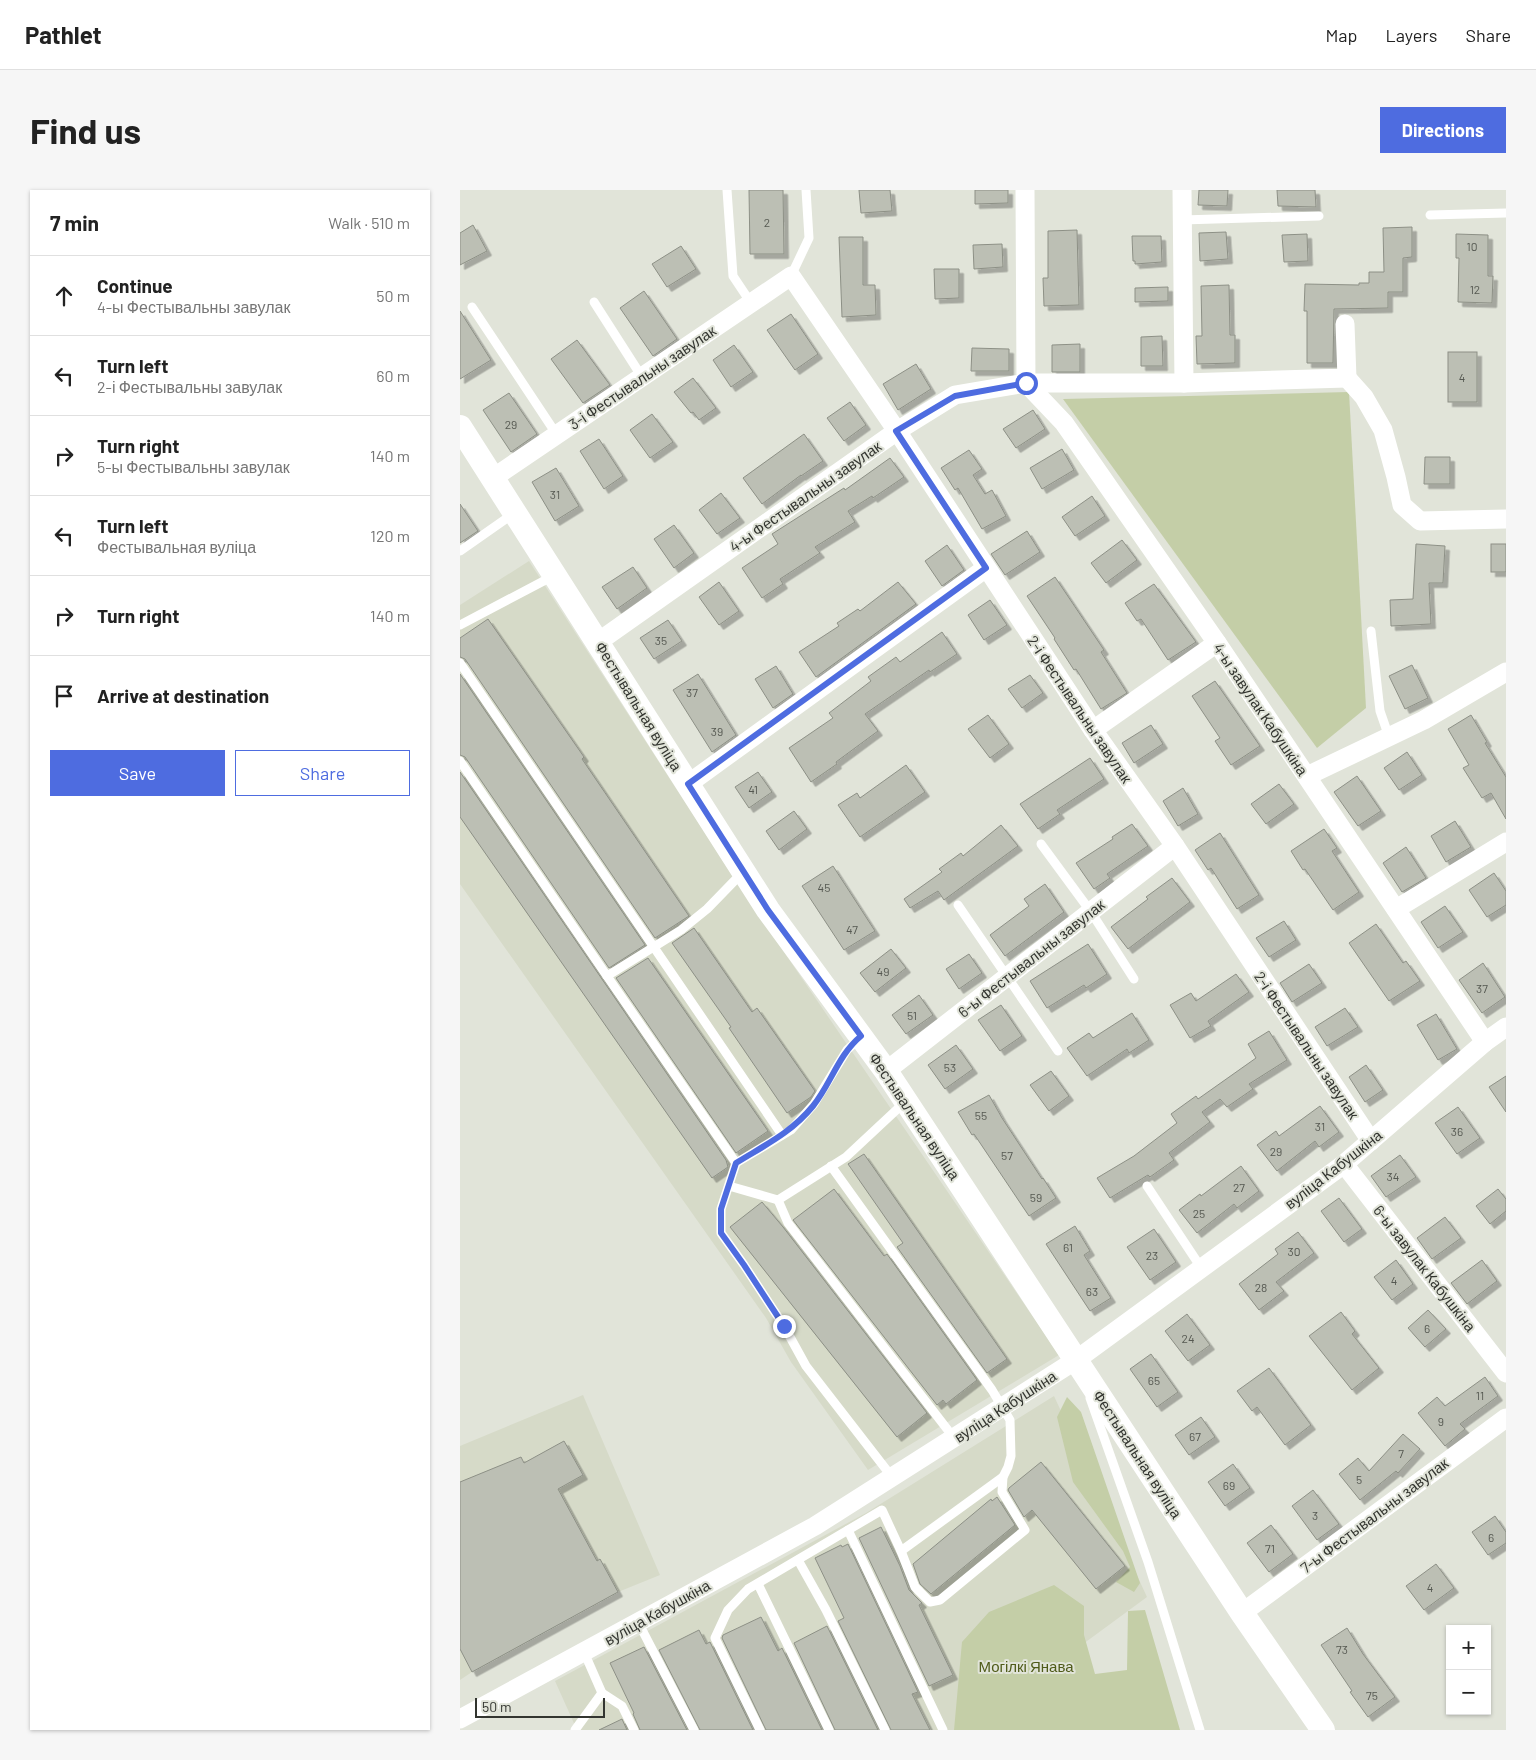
<!DOCTYPE html>
<html lang="en">
<head>
<meta charset="utf-8">
<style>
  :root { --surface:#fff; --page:#f6f6f6; --text:#222; --muted:#767676; --line:#e0e0e0; --accent:#4e6ce0 }
  body { margin:0; font-family:Barlow,sans-serif; background:var(--page); color:var(--text) }
  .controls { position:absolute; right:15px; bottom:15px; display:grid; overflow:hidden; border-radius:0px; box-shadow:0 1px 4px #0004 }
  .controls button { width:45px; height:45px; display:grid; place-items:center; padding:0; border:0; border-bottom:1px solid var(--line); background:var(--surface); color:var(--text); font:25px sans-serif }
  .scale { position:absolute; left:15px; bottom:12px; width:130px; box-sizing:border-box; padding-left:5px; border:2px solid #333530; border-top:0; font-size:14px; line-height:18px; white-space:nowrap; color:#333530; -webkit-text-stroke:4px #e1e4d9; paint-order:stroke }
  .stop { position:absolute; width:15px; height:15px; margin:-11px; border:4px solid #4e6ce0; border-radius:50%; background:#fff }
  .stop.end { background:#4e6ce0; border-color:#fff; box-shadow:0 1px 5px #0008 }
  .list { margin:0; padding:0; list-style:none }
  h2 { display:flex; justify-content:space-between; align-items:center; height:65px; margin:0; padding:0 20px; font-size:21px }
  h2 small { font-size:16px; font-weight:400; color:var(--muted) }
  .list li { display:grid; grid-template-columns:32px 1fr auto; gap:15px; align-items:center; box-sizing:border-box; height:80px; padding:0 20px; border-top:1px solid var(--line) }
  .list b { display:block; font-size:19px; white-space:nowrap }
  .list p { margin:0; font-size:16px; white-space:nowrap; color:var(--muted) }
  .list em { font-size:16px; font-style:normal; color:var(--muted) }
  .actions { display:flex; gap:10px; padding:15px 20px }
  .actions a { flex:1; padding:11px 0; border:1px solid var(--accent); border-radius:0px; text-align:center; font-size:18px; color:var(--accent) }
  .actions .main { background:var(--accent); color:#fff }
  .icon { flex:none; width:28px; height:28px; fill:none; stroke:currentColor; stroke-width:2; stroke-linecap:round; stroke-linejoin:round }
  .map { position:relative; flex:none; width:1046px; height:1540px; overflow:hidden; border-radius:0px }
  header { display:flex; align-items:center; gap:30px; box-sizing:border-box; height:70px; padding:0 25px; background:var(--surface); border-bottom:1px solid var(--line) }
  header strong { font-size:24px }
  nav { display:flex; gap:28px; margin-inline-start:auto; font-size:18px }
  .intro { display:flex; align-items:center; justify-content:space-between; box-sizing:border-box; height:120px; padding:0 30px }
  h1 { margin:0; font-size:35px }
  .button { padding:12px 22px; border-radius:0px; background:var(--accent); color:#fff; font-size:18px; font-weight:700 }
  main { display:flex; gap:30px; padding:0 30px }
  aside { flex:1; background:var(--surface); border-radius:0px; box-shadow:0 1px 4px #0004 }
  .map>svg:first-child { display:block }
  .built { fill:#d6dac8 }
  .green { fill:#c4cea7 }
  .building { fill:#bcbfb4; stroke:#8d9086; filter:url(#shadow) }
  .lines { fill:none; stroke-linecap:round; stroke-linejoin:round }
  .service { stroke:#fff; stroke-width:9 }
  .minor { stroke:#fff; stroke-width:19 }
  .tertiary { stroke:#fff; stroke-width:24 }
  .route { stroke:#4e6ce0; stroke-width:6 }
  .labels { text-anchor:middle; dominant-baseline:central; stroke-width:4; stroke-linejoin:round; paint-order:stroke }
  .number-label { font-size:12px; fill:#555851 }
  .street-label { font-size:15px; fill:#333530; stroke:#e1e4d9 }
  .park-label { font-size:15px; fill:#4f5b19; stroke:#e1e4d9 }
</style>
</head>
<body>
<header>
<strong>Pathlet</strong>
<nav><a>Map</a><a>Layers</a><a>Share</a></nav>
</header>
<div class="intro"><h1>Find us</h1><a class="button">Directions</a></div>
<main>
<aside>
<h2>7 min<small>Walk · 510 m</small></h2>
<ul class="list">
<li><svg class="icon" aria-label="ahead" viewBox="0 0 24 24"><path d="M12 20V5M6 11l6-6 6 6"/></svg><div><b>Continue</b><p>4-ы Фестывальны завулак</p></div><em>50 m</em></li>
<li><svg class="icon" aria-label="left" viewBox="0 0 24 24"><path d="M17 20v-9H6M10 6l-5 5 5 5"/></svg><div><b>Turn left</b><p>2-і Фестывальны завулак</p></div><em>60 m</em></li>
<li><svg class="icon" aria-label="right" viewBox="0 0 24 24"><path d="M7 20v-9h11M14 6l5 5-5 5"/></svg><div><b>Turn right</b><p>5-ы Фестывальны завулак</p></div><em>140 m</em></li>
<li><svg class="icon" aria-label="left" viewBox="0 0 24 24"><path d="M17 20v-9H6M10 6l-5 5 5 5"/></svg><div><b>Turn left</b><p>Фестывальная вуліца</p></div><em>120 m</em></li>
<li><svg class="icon" aria-label="right" viewBox="0 0 24 24"><path d="M7 20v-9h11M14 6l5 5-5 5"/></svg><div><b>Turn right</b></div><em>140 m</em></li>
<li><svg class="icon" aria-label="arrive" viewBox="0 0 24 24"><path d="M6 21V4h12l-3 4 3 4H6"/></svg><div><b>Arrive at destination</b></div></li>
</ul>
<div class="actions"><a class="main">Save</a><a>Share</a></div>
</aside>
<div class="map">
<svg width="1046" height="1540" viewBox="0 0 1046 1540">
  <defs>
    <filter id="shadow"><feDropShadow dx="4.5" dy="4.5" stdDeviation="0" flood-color="#0004"/></filter>
  </defs>
  <rect width="100%" height="100%" fill="#e1e4d9"/>
  <g class="built">
    <polygon points="69,371 283,702 599,1165 408,1280 331,1172 306,1128 0,694 0,415"/>
    <polygon points="123,1205 200,1385 158,1402 12,1482 0,1490 0,1256"/>
    <polygon points="594,1206 687,1407 506,1540 117,1540 95,1491 406,1323"/>
  </g>
  <g class="green">
    <polygon points="889,202 906,518 857,558 603,209"/>
    <polygon points="607,1207 621,1222 680,1393 674,1402 656,1392 670,1377 663,1361 613,1292 597,1227"/>
    <polygon points="594,1395 624,1416 624,1445 635,1484 667,1480 668,1421 685,1420 720,1540 494,1540 502,1452 529,1422"/>
  </g>
  <g class="building">
    <polygon points="289,0 323,0 324,64 290,64"/>
    <polygon points="399,0 430,0 432,21 401,23"/>
    <polygon points="515,0 548,0 548,13 515,14"/>
    <polygon points="739,0 768,0 767,16 738,15"/>
    <polygon points="817,0 855,0 856,17 818,16"/>
    <polygon points="13,35 27,61 0,75 0,43"/>
    <polygon points="952,37 952,67 943,68 943,102 928,102 928,118 874,119 873,173 847,173 847,121 844,121 845,94 899,95 899,93 909,93 909,82 924,82 923,38"/>
    <polygon points="617,40 619,115 584,116 583,88 588,88 588,41"/>
    <polygon points="766,42 768,69 740,71 739,43"/>
    <polygon points="847,44 848,71 824,72 822,45"/>
    <polygon points="996,44 1028,45 1028,86 1033,86 1032,113 998,112 999,68 996,68"/>
    <polygon points="672,46 701,46 702,72 675,74 675,71 673,71"/>
    <polygon points="379,47 403,47 403,95 415,95 416,125 382,127"/>
    <polygon points="542,54 543,77 514,79 513,55"/>
    <polygon points="221,56 236,79 207,97 192,74"/>
    <polygon points="474,79 499,79 499,108 475,109"/>
    <polygon points="769,95 770,145 775,145 775,173 737,174 736,146 742,146 741,96"/>
    <polygon points="708,97 708,111 675,112 675,98"/>
    <polygon points="184,101 217,149 193,166 160,118"/>
    <polygon points="0,121 31,170 0,189"/>
    <polygon points="331,124 358,164 335,180 307,140"/>
    <polygon points="702,146 703,176 681,176 681,147"/>
    <polygon points="117,150 150,195 123,213 91,169"/>
    <polygon points="620,154 620,182 592,182 592,155"/>
    <polygon points="274,155 293,182 271,197 253,170"/>
    <polygon points="512,158 549,159 549,181 511,181"/>
    <rect x="988" y="162" width="29" height="50"/>
    <polygon points="456,174 471,199 438,220 423,194"/>
    <polygon points="233,188 256,218 239,230 233,222 231,223 214,202"/>
    <polygon points="49,203 77,244 51,262 23,220"/>
    <polygon points="390,212 406,235 384,251 367,228"/>
    <polygon points="573,220 585,239 556,258 543,239"/>
    <polygon points="192,224 213,252 190,268 170,240"/>
    <polygon points="344,244 363,271 341,286 341,285 302,314 283,288"/>
    <polygon points="139,249 163,286 144,299 120,261"/>
    <polygon points="602,259 614,280 582,299 570,278"/>
    <polygon points="509,260 522,279 513,285 525,304 532,300 546,326 522,339 498,298 495,300 481,278"/>
    <polygon points="965,267 990,267 990,294 964,294"/>
    <polygon points="430,268 444,287 413,308 412,306 388,321 395,332 355,357 360,363 320,389 323,394 302,408 282,378 318,354 312,344 384,298 385,300"/>
    <polygon points="96,278 119,316 95,331 72,292"/>
    <polygon points="261,303 280,328 257,344 239,320"/>
    <polygon points="632,306 645,326 615,346 602,327"/>
    <polygon points="0,314 18,341 0,353"/>
    <polygon points="214,335 234,363 214,378 194,349"/>
    <polygon points="567,341 580,362 545,385 531,364"/>
    <polygon points="662,350 677,370 646,393 631,373"/>
    <polygon points="956,354 985,356 983,393 969,393 971,434 931,436 930,410 953,409"/>
    <rect x="1031" y="354" width="15" height="28"/>
    <polygon points="487,355 504,380 482,396 465,371"/>
    <polygon points="173,377 187,398 157,419 142,397"/>
    <polygon points="595,387 644,460 641,462 667,503 641,519 616,479 614,480 594,449 595,448 567,406"/>
    <polygon points="259,392 279,421 259,435 239,407"/>
    <polygon points="438,392 456,414 356,487 339,462 379,436 377,433 398,419 400,421"/>
    <polygon points="694,394 736,452 708,470 681,429 677,431 665,413"/>
    <polygon points="530,410 547,435 524,450 508,425"/>
    <polygon points="28,429 124,567 122,569 229,726 195,748 5,469 0,467 0,448"/>
    <polygon points="208,430 222,451 194,469 180,448"/>
    <polygon points="482,442 497,464 470,482 469,480 405,524 418,541 376,572 377,574 351,592 329,558 373,528 369,523 411,491 408,487 436,467 440,472"/>
    <polygon points="952,475 968,508 945,519 929,486"/>
    <polygon points="316,476 333,504 313,518 295,489"/>
    <polygon points="0,484 185,755 149,778 5,567 0,565"/>
    <polygon points="238,484 276,545 252,562 213,500"/>
    <polygon points="570,485 583,503 562,518 548,499"/>
    <polygon points="755,491 800,556 771,575 755,551 760,548 732,506"/>
    <polygon points="528,525 549,554 530,568 508,539"/>
    <polygon points="1011,525 1027,552 1025,553 1046,587 1046,629 1031,603 1022,608 1003,578 1009,575 988,539"/>
    <polygon points="691,535 703,554 674,573 662,553"/>
    <polygon points="947,562 962,585 939,600 924,578"/>
    <polygon points="630,568 644,589 597,620 600,624 578,639 560,614"/>
    <polygon points="446,575 465,602 400,647 378,615 397,603 400,608"/>
    <polygon points="0,582 266,970 268,977 252,988 0,627"/>
    <polygon points="298,582 312,602 289,618 275,597"/>
    <polygon points="897,586 921,621 898,636 874,602"/>
    <polygon points="819,594 834,614 806,634 791,614"/>
    <polygon points="723,598 738,624 718,636 703,611"/>
    <polygon points="334,621 347,639 319,660 306,641"/>
    <polygon points="995,631 1011,657 986,672 971,646"/>
    <polygon points="672,634 688,656 647,684 650,688 634,699 616,673 653,649 652,647"/>
    <polygon points="541,635 558,656 484,710 478,701 450,718 444,709 482,682 479,679 501,663 503,666"/>
    <polygon points="864,639 877,658 872,661 899,702 873,720 845,679 843,680 831,661"/>
    <polygon points="760,643 799,705 777,719 751,678 748,680 735,660"/>
    <polygon points="946,657 966,688 942,702 923,673"/>
    <polygon points="373,676 415,741 384,760 342,696"/>
    <polygon points="1034,683 1046,701 1046,715 1027,727 1009,700"/>
    <polygon points="712,688 730,712 668,759 651,737 688,709 686,707"/>
    <polygon points="585,694 604,722 545,766 530,745 569,716 564,709"/>
    <polygon points="985,716 1003,742 978,758 961,732"/>
    <polygon points="824,731 836,750 809,767 796,748"/>
    <polygon points="916,734 943,773 946,771 960,791 929,811 889,753"/>
    <polygon points="234,738 292,822 297,818 355,901 351,907 327,923 269,838 271,837 212,753"/>
    <polygon points="628,754 647,784 626,798 624,795 587,818 570,791"/>
    <polygon points="431,759 446,778 415,802 400,783"/>
    <polygon points="509,764 522,783 499,799 486,779"/>
    <polygon points="188,768 308,941 276,963 156,788"/>
    <polygon points="1023,773 1045,807 1022,823 999,790"/>
    <polygon points="849,774 862,793 832,812 820,793"/>
    <polygon points="776,784 789,802 748,831 751,836 730,848 710,815 731,803 736,811"/>
    <polygon points="459,805 473,825 446,844 432,825"/>
    <polygon points="541,815 562,846 540,861 518,830"/>
    <polygon points="885,818 898,837 867,856 855,837"/>
    <polygon points="672,823 689,850 669,863 667,859 627,886 607,858 629,843 633,848"/>
    <polygon points="976,824 997,859 978,870 957,835"/>
    <polygon points="809,841 827,870 789,894 793,899 767,917 760,909 742,922 750,932 709,963 714,970 690,987 688,985 650,1008 637,988 674,966 717,933 711,924 736,906 738,909 796,868 788,854"/>
    <polygon points="496,855 513,879 485,899 468,875"/>
    <polygon points="906,875 923,900 905,912 889,887"/>
    <polygon points="591,881 609,906 589,921 570,895"/>
    <polygon points="1046,886 1046,922 1029,897"/>
    <polygon points="529,905 542,928 582,989 583,988 596,1008 569,1026 514,944 512,945 498,922"/>
    <polygon points="860,916 879,942 859,957 855,951 817,981 797,955 816,941 819,946"/>
    <polygon points="998,917 1020,948 997,964 975,933"/>
    <polygon points="404,964 547,1169 527,1183 437,1057 443,1053 388,974"/>
    <polygon points="940,965 956,987 926,1007 911,986"/>
    <polygon points="781,976 799,1001 777,1018 774,1014 737,1043 719,1020 740,1004 741,1006"/>
    <polygon points="374,999 424,1066 427,1064 517,1190 486,1214 483,1210 477,1215 333,1030"/>
    <polygon points="1038,999 1046,1009 1046,1021 1030,1034 1016,1016"/>
    <polygon points="879,1008 902,1039 884,1052 861,1021"/>
    <polygon points="302,1012 323,1037 467,1223 437,1247 270,1037"/>
    <polygon points="985,1027 1001,1048 972,1069 957,1048"/>
    <polygon points="615,1036 630,1061 624,1065 651,1108 630,1121 586,1054"/>
    <polygon points="694,1039 716,1072 690,1090 667,1057"/>
    <polygon points="838,1042 854,1063 816,1092 824,1101 799,1120 779,1094 818,1064 815,1059"/>
    <polygon points="936,1070 953,1094 932,1110 914,1087"/>
    <polygon points="1022,1070 1037,1091 1007,1114 991,1093"/>
    <polygon points="968,1120 986,1139 965,1157 948,1138"/>
    <polygon points="881,1122 895,1141 892,1144 919,1178 892,1200 849,1146"/>
    <polygon points="727,1124 750,1155 728,1171 705,1141"/>
    <polygon points="691,1164 718,1202 697,1217 670,1179"/>
    <polygon points="809,1178 851,1235 825,1255 797,1217 792,1221 777,1201"/>
    <polygon points="1025,1187 1038,1206 1000,1234 1005,1239 985,1256 958,1223 977,1207 985,1216"/>
    <polygon points="741,1227 755,1247 729,1265 715,1245"/>
    <polygon points="943,1244 960,1259 938,1283 936,1281 900,1310 879,1284 898,1268 909,1281"/>
    <polygon points="104,1251 123,1285 98,1299 137,1371 140,1369 158,1402 12,1482 0,1459 0,1292 61,1267 64,1273"/>
    <polygon points="581,1272 665,1376 636,1399 572,1320 564,1327 548,1300 549,1298"/>
    <polygon points="773,1274 790,1298 765,1316 748,1292"/>
    <polygon points="853,1300 879,1334 857,1350 832,1316"/>
    <polygon points="537,1307 555,1335 471,1404 460,1394 453,1374 531,1309 532,1311"/>
    <polygon points="1035,1326 1046,1342 1046,1353 1028,1365 1012,1342"/>
    <polygon points="811,1335 833,1364 809,1382 787,1353"/>
    <polygon points="421,1337 440,1376 449,1400 462,1413 459,1415 493,1485 469,1496 399,1348"/>
    <polygon points="388,1354 458,1502 452,1504 470,1540 431,1540 378,1431 384,1428 355,1368 381,1355 382,1357"/>
    <polygon points="976,1374 994,1398 964,1420 946,1396"/>
    <polygon points="301,1427 318,1461 322,1458 362,1540 306,1540 262,1448 263,1445"/>
    <polygon points="367,1436 418,1540 375,1540 334,1453"/>
    <polygon points="887,1438 903,1464 935,1507 908,1527 890,1502 892,1501 861,1455"/>
    <polygon points="239,1440 246,1454 250,1452 293,1540 240,1540 199,1460"/>
    <polygon points="184,1457 227,1540 180,1540 173,1524 174,1523 150,1473"/>
    <polygon points="162,1529 167,1540 139,1540"/>
  </g>
  <g class="lines">
    <g class="service">
      <polyline points="267,0 273,86 291,113"/>
      <polyline points="970,25 1046,23"/>
      <polyline points="722,30 859,26"/>
      <polyline points="331,86 349,48 346,0"/>
      <polyline points="134,112 182,187"/>
      <polyline points="12,117 97,245"/>
      <polyline points="0,361 53,324"/>
      <polyline points="0,435 95,385"/>
      <polyline points="911,441 920,521 929,547"/>
      <polyline points="0,473 322,945"/>
      <polyline points="0,571 147,786"/>
      <polyline points="581,654 631,722 674,789"/>
      <polyline points="282,683 247,719 221,740 147,786 276,973 331,940 354,914 387,860 401,847"/>
      <polyline points="498,715 598,861"/>
      <polyline points="446,911 386,967 318,1010 328,1033 494,1248"/>
      <polyline points="276,973 261,1019 261,1043 284,1075 324,1136 346,1176 432,1287"/>
      <polyline points="269,996 318,1010"/>
      <polyline points="687,996 742,1079"/>
      <polyline points="630,1208 688,1372 740,1540"/>
      <polyline points="388,1340 483,1540"/>
      <polyline points="441,1361 543,1287"/>
      <polyline points="338,1370 366,1420 425,1540"/>
      <polyline points="298,1394 369,1540"/>
      <polyline points="178,1432 234,1540"/>
      <polyline points="124,1462 142,1503 162,1516 174,1540"/>
      <polyline points="115,1540 142,1503"/>
      <polyline points="300,1540 255,1448 268,1420 288,1399 422,1320 441,1361 455,1397 470,1412 480,1410 565,1340 542,1302 543,1287 548,1277 551,1266 550,1230 532,1200 371,976"/>
    </g>
    <g class="minor">
      <polyline points="565,0 566,193"/>
      <polyline points="722,0 724,193"/>
      <polyline points="887,188 904,207 923,240 936,287 942,315 960,331 1046,329"/>
      <polyline points="566,193 604,233 757,453 1025,852"/>
      <polyline points="33,288 331,86 437,241 633,540 715,656 911,951"/>
      <polyline points="138,452 437,241 495,205 566,193 724,193 887,188 885,134"/>
      <polyline points="633,540 757,453"/>
      <polyline points="847,586 964,530 1046,482"/>
      <polyline points="228,594 526,378"/>
      <polyline points="936,719 1046,652"/>
      <polyline points="426,881 715,656"/>
      <polyline points="884,974 1046,1183"/>
      <polyline points="782,1423 1046,1228"/>
      <polyline points="0,1529 355,1336 616,1170 884,974 1025,852 1046,837"/>
    </g>
    <polyline class="tertiary" points="0,237 308,720 426,881 782,1423 863,1540"/>
  </g>
  <g class="lines">
    <path class="route" d="M324 1136 284 1075 261 1043V1019L276 973C305 955 331 943 353 916 371 894 378 865 401 846L308 720 228 594 526 378 436 241 495 206 566 193"/>
  </g>
  <g class="labels">
    <g class="number-label">
      <text x="307" y="32">2</text>
      <text x="1012" y="56">10</text>
      <text x="1015" y="99">12</text>
      <text x="1002" y="187">4</text>
      <text x="51" y="234">29</text>
      <text x="95" y="304">31</text>
      <text x="201" y="450">35</text>
      <text x="232" y="502">37</text>
      <text x="257" y="541">39</text>
      <text x="293" y="599">41</text>
      <text x="364" y="697">45</text>
      <text x="392" y="739">47</text>
      <text x="423" y="781">49</text>
      <text x="1022" y="798">37</text>
      <text x="452" y="825">51</text>
      <text x="490" y="877">53</text>
      <text x="521" y="925">55</text>
      <text x="860" y="936">31</text>
      <text x="997" y="941">36</text>
      <text x="816" y="961">29</text>
      <text x="547" y="965">57</text>
      <text x="933" y="986">34</text>
      <text x="779" y="997">27</text>
      <text x="576" y="1007">59</text>
      <text x="739" y="1023">25</text>
      <text x="608" y="1057">61</text>
      <text x="834" y="1061">30</text>
      <text x="692" y="1065">23</text>
      <text x="934" y="1090">4</text>
      <text x="801" y="1097">28</text>
      <text x="632" y="1101">63</text>
      <text x="967" y="1138">6</text>
      <text x="728" y="1148">24</text>
      <text x="694" y="1190">65</text>
      <text x="1020" y="1205">11</text>
      <text x="981" y="1231">9</text>
      <text x="735" y="1246">67</text>
      <text x="941" y="1263">7</text>
      <text x="899" y="1289">5</text>
      <text x="769" y="1295">69</text>
      <text x="855" y="1325">3</text>
      <text x="1031" y="1347">6</text>
      <text x="810" y="1358">71</text>
      <text x="970" y="1397">4</text>
      <text x="882" y="1459">73</text>
      <text x="912" y="1505">75</text>
    </g>
    <g class="street-label">
      <text transform="translate(182 187) rotate(-34)">3-і Фестывальны завулак</text>
      <text transform="translate(345 306) rotate(-35)">4-ы Фестывальны завулак</text>
      <text transform="translate(179 516) rotate(58)">Фестывальная вуліца</text>
      <text transform="translate(620 519) rotate(56)">2-і Фестывальны завулак</text>
      <text transform="translate(801 519) rotate(56)">4-ы завулак Кабушкіна</text>
      <text transform="translate(571 768) rotate(-38)">6-ы Фестывальны завулак</text>
      <text transform="translate(847 855) rotate(56)">2-і Фестывальны завулак</text>
      <text transform="translate(455 926) rotate(56)">Фестывальная вуліца</text>
      <text transform="translate(873 979) rotate(-38)">вуліца Кабушкіна</text>
      <text transform="translate(965 1078) rotate(52)">6-ы завулак Кабушкіна</text>
      <text transform="translate(545 1216) rotate(-33)">вуліца Кабушкіна</text>
      <text transform="translate(678 1264) rotate(57)">Фестывальная вуліца</text>
      <text transform="translate(914 1325) rotate(-37)">7-ы Фестывальны завулак</text>
      <text transform="translate(197 1422) rotate(-29)">вуліца Кабушкіна</text>
    </g>
    <g class="park-label">
      <text x="566" y="1476">Могілкі Янава</text>
    </g>
  </g>
</svg>
<div class="controls">
<button>+</button>
<button>−</button>
</div>
<div class="scale">50 m</div>
<div class="stop" style="left:566px;top:193px"></div>
<div class="stop end" style="left:324px;top:1136px"></div>
</div>
</main>
</body>
</html>
